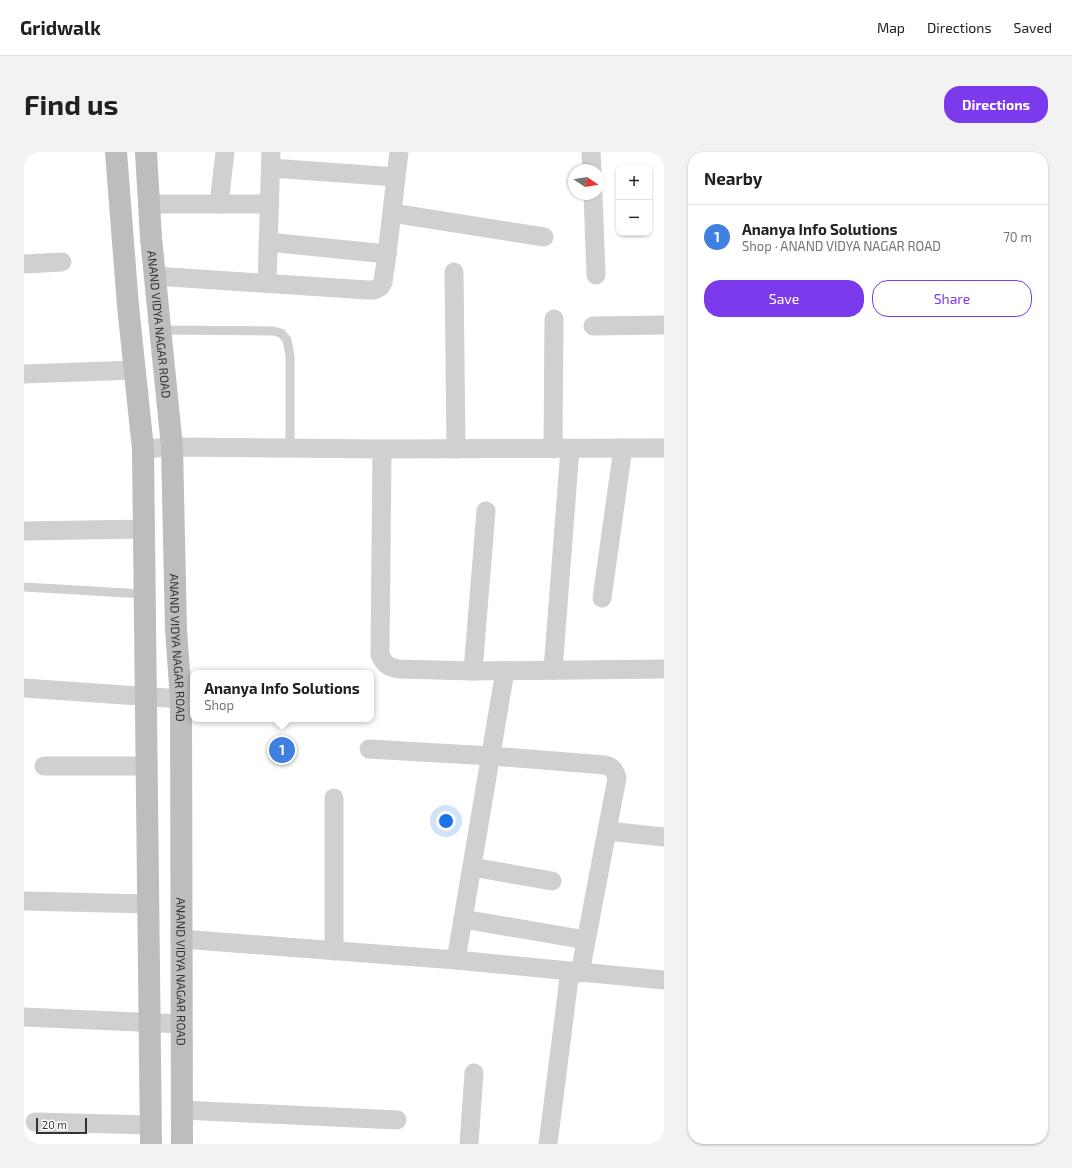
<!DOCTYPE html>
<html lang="en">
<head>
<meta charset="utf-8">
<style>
  :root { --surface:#fff; --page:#f2f2f2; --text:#202124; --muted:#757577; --line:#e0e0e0; --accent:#7c3aed }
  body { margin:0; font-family:"Exo 2",sans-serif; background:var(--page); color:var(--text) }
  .controls { position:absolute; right:12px; top:12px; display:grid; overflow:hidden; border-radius:8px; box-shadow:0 1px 3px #0004 }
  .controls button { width:36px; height:36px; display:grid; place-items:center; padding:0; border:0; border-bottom:1px solid var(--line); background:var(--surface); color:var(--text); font:20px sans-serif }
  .compass { position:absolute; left:544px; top:12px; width:36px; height:36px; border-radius:50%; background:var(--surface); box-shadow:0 1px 3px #0004; rotate:102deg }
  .scale { position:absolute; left:12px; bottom:10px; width:51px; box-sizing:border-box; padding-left:4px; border:2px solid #333; border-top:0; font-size:11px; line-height:14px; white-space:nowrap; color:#333; -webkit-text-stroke:3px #fff; paint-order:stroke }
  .you { position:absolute; left:422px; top:669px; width:14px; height:14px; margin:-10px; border:3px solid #fff; border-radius:50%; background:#1a73e8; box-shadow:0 0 0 6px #1a73e833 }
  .badge { display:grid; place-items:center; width:26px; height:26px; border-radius:50%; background:var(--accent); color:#fff; font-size:13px; font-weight:700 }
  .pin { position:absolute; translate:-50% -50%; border:2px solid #fff; box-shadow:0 1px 4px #0006 }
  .popup { position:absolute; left:166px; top:518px; width:184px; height:52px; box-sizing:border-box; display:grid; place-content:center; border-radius:8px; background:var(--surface); filter:drop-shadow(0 1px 3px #0005); font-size:13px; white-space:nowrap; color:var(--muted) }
  .popup b { font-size:15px; color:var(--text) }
  .popup::after { content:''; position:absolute; left:50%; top:100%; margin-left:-8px; border:8px solid transparent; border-top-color:var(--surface) }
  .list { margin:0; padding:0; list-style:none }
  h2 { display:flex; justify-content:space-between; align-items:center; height:52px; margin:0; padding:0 16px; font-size:17px }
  h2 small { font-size:13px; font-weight:400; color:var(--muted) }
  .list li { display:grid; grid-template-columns:26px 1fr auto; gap:12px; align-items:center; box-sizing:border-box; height:64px; padding:0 16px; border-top:1px solid var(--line) }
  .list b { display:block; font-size:15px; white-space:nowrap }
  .list p { margin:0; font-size:13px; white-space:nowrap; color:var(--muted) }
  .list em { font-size:13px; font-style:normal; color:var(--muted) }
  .actions { display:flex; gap:8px; padding:12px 16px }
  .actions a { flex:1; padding:9px 0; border:1px solid var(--accent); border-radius:16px; text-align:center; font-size:14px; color:var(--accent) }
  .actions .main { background:var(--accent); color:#fff }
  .map { position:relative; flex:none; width:640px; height:992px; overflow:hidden; border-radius:16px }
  header { display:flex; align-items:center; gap:24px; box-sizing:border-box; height:56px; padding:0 20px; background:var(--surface); border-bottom:1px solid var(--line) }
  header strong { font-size:19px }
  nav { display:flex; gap:22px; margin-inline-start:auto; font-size:14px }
  .intro { display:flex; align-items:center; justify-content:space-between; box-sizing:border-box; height:96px; padding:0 24px }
  h1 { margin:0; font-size:28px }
  .button { padding:10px 18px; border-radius:16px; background:var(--accent); color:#fff; font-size:14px; font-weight:700 }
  main { display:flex; gap:24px; padding:0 24px }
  aside { flex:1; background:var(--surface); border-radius:16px; box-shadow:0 1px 3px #0004 }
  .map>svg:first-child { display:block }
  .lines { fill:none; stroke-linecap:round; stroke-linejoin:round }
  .service { stroke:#d0d0d0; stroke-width:9 }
  .minor { stroke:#d0d0d0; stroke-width:19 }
  .secondary { stroke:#bdbdbd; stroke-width:22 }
  .labels { text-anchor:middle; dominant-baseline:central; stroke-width:4; stroke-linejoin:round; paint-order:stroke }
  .street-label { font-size:12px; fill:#333; stroke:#fff }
</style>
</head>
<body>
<header>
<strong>Gridwalk</strong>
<nav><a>Map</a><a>Directions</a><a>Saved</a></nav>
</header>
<div class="intro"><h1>Find us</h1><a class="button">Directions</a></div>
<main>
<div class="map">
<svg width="640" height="992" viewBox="0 0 640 992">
  <rect width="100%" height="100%" fill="#fff"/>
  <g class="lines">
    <g class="service">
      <polyline points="136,178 249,179 257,181 263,188 266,204 266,296"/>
      <polyline points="0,435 120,442"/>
    </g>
    <g class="minor">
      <polyline points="567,0 568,18"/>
      <polyline points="247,16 372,25"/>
      <polyline points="569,42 572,123"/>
      <polyline points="125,52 246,52"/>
      <polyline points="195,52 201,0"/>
      <polyline points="368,61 520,85"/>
      <polyline points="244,90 363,102"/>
      <polyline points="0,112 38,110"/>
      <polyline points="430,120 432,297"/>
      <polyline points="131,124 343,138 350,138 356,135 359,130 363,102 375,0"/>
      <polyline points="243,131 247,0"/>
      <polyline points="569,174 640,173"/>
      <polyline points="0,222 111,218"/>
      <polyline points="119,297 148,295 358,297 640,296"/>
      <path d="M358 297 356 503C361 513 364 515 375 517L449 519 640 517"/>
      <polyline points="529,297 530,167"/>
      <polyline points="0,379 121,377"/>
      <polyline points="578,446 599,296"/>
      <polyline points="529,518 546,297"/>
      <polyline points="449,519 462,359"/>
      <polyline points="0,536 157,547"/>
      <path d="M345 597 467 604 581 613C589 615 591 619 593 626L556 821"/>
      <polyline points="20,614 123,614"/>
      <polyline points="310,646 310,799"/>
      <polyline points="584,679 640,685"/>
      <polyline points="448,715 528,729"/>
      <polyline points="0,749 124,752"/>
      <polyline points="439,767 562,788"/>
      <polyline points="158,787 432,808 640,828"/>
      <polyline points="432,808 481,519"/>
      <polyline points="0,865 158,872"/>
      <polyline points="158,958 373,968"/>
      <polyline points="11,970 127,973"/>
      <polyline points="445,992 450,921"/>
      <polyline points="524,992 546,819"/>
    </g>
    <g class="secondary">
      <polyline points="92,0 104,154 119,297 127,992"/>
      <path id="s1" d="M122 0 127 86 148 295 152 478 157 547 158 992"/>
    </g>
  </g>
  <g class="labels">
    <g class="street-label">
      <text stroke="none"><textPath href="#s1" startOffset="173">ANAND VIDYA NAGAR ROAD</textPath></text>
      <text stroke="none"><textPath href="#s1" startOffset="497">ANAND VIDYA NAGAR ROAD</textPath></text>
      <text stroke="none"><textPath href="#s1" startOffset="821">ANAND VIDYA NAGAR ROAD</textPath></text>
    </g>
  </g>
</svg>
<div class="controls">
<button>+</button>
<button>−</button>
</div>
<svg class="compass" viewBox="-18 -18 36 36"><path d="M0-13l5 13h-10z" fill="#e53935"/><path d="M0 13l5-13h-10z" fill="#757577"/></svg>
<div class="scale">20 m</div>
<div class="you"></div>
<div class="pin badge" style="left:258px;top:598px;background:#3f7fe0">1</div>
<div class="popup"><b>Ananya Info Solutions</b>Shop</div>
</div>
<aside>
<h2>Nearby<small></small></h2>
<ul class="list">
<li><span class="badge" style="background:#3f7fe0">1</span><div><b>Ananya Info Solutions</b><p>Shop · ANAND VIDYA NAGAR ROAD</p></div><em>70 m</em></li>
</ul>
<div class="actions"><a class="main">Save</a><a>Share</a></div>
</aside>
</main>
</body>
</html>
